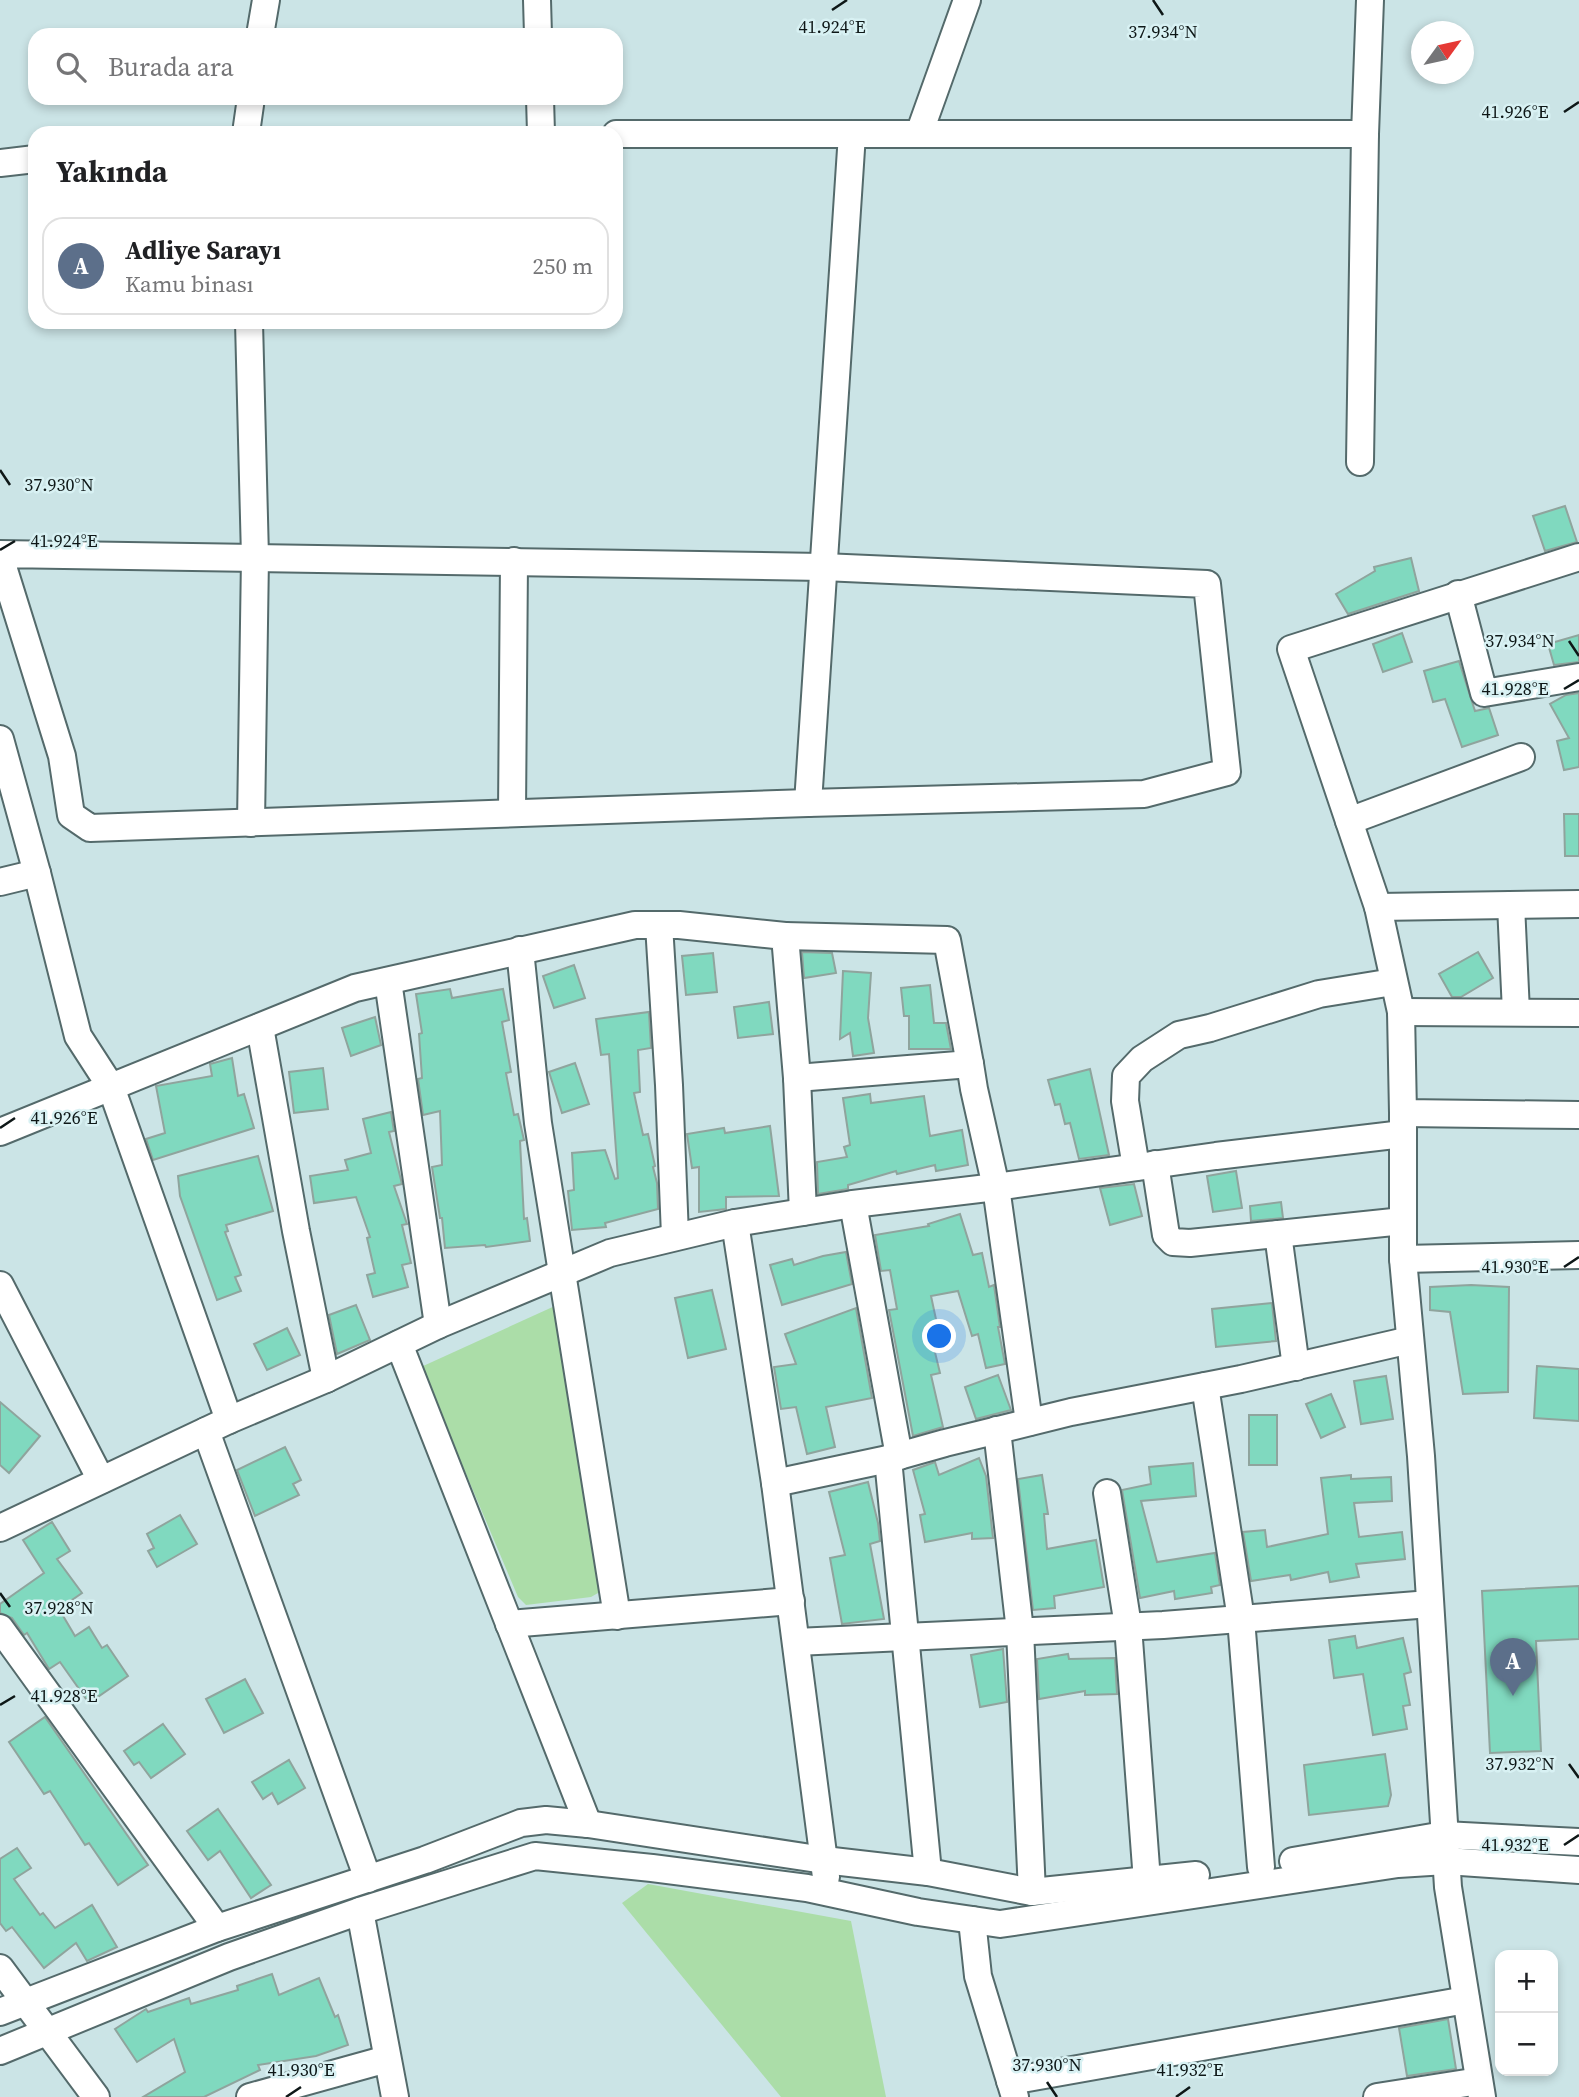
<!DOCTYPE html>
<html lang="tr">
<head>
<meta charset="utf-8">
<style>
  :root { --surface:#fff; --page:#f2f2f2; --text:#202124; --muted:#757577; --line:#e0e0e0; --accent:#91501b }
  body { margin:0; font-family:"Source Serif 4",serif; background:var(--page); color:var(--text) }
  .controls { position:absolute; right:21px; bottom:21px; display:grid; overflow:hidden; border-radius:14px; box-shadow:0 4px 10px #0003 }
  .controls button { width:63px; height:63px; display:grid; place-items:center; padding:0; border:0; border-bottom:2px solid var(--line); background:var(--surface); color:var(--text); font:35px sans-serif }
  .compass { position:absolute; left:1411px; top:21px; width:63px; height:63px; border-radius:50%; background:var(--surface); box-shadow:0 4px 10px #0003; rotate:57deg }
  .you { position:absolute; left:940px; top:1337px; width:24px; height:24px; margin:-18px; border:5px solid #fff; border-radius:50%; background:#1a73e8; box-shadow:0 0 0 10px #1a73e833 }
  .badge { display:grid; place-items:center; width:46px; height:46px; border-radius:50%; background:var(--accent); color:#fff; font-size:23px; font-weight:700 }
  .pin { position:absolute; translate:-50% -58px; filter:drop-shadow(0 2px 4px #0008) }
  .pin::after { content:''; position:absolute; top:37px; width:24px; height:21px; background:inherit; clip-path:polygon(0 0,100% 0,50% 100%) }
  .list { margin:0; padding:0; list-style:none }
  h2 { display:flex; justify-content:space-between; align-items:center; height:91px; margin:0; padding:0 28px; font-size:30px }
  h2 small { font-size:23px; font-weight:400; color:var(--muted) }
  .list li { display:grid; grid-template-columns:46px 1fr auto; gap:21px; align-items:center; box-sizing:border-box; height:98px; margin:0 14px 14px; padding:0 14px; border:2px solid var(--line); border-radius:21px }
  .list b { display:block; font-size:26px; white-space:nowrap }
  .list p { margin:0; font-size:23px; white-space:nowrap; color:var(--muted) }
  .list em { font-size:23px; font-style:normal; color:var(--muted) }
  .icon { flex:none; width:38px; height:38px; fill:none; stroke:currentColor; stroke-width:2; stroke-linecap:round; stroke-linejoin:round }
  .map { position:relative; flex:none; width:1579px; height:2097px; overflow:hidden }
  .search { position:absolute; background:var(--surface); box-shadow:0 4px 10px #0003; left:28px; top:28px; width:595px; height:77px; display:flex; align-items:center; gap:18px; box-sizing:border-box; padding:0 24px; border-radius:21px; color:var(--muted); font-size:26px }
  .panel { position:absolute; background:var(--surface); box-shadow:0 4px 10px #0003; left:28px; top:126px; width:595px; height:203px; border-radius:21px }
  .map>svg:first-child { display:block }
  .green { fill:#abdda8 }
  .building { fill:#80d9bf; stroke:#8fa49d; stroke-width:2 }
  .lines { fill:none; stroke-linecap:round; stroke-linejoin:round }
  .minor-casing { stroke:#546a6b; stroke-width:30 }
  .minor { stroke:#fff; stroke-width:26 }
  .ticks { fill:none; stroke:#0e1717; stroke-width:2.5 }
  .ticks-label { font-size:18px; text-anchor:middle; fill:#0e1717; stroke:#d8f1f3; stroke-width:5; stroke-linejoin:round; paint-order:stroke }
</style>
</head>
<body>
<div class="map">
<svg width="1579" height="2097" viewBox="0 0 1579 2097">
  <rect width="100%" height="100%" fill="#cbe4e6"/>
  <g class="green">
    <polygon points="557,1305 600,1587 598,1593 591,1597 526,1605 518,1597 421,1367"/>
    <polygon points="648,1884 851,1921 886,2097 781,2097 622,1903"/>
  </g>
  <g class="building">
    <polygon points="1565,506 1577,542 1545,551 1533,516"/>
    <polygon points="1411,558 1419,591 1348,614 1336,594 1375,571 1374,567"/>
    <polygon points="1402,633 1412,662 1383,672 1373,644"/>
    <polygon points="1579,635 1579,662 1554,665 1548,644"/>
    <polygon points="1459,661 1475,711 1489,708 1498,735 1462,747 1445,699 1433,702 1424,671"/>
    <polygon points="1579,693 1579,767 1564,770 1557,741 1569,738 1550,704 1566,695"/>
    <polygon points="1564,814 1579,814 1579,856 1565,856"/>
    <polygon points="802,952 832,953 836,973 804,978"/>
    <polygon points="1478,952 1493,978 1461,997 1452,997 1439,974"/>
    <polygon points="713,953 717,992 686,995 682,956"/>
    <polygon points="574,965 585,998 554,1008 543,976"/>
    <polygon points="843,971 871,973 868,1018 874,1053 853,1056 850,1033 840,1039"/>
    <polygon points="930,985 934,1023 946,1023 951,1049 909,1049 909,1016 904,1016 901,988"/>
    <polygon points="450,989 452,998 503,989 509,1020 502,1022 511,1072 506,1073 514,1115 518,1114 524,1140 520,1141 524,1219 527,1218 530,1241 486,1247 485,1245 445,1248 442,1218 440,1218 432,1167 442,1165 440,1111 423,1115 418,1079 422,1078 419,1034 422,1033 416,994"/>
    <polygon points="769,1002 773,1034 738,1038 734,1007"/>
    <polygon points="649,1012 651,1048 638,1050 640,1092 634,1093 643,1135 648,1134 655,1166 653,1167 657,1183 658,1209 605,1223 606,1227 572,1230 568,1191 574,1190 572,1153 605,1150 615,1179 618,1178 609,1054 601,1055 596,1019"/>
    <polygon points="375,1017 381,1045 351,1056 342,1028"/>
    <polygon points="232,1058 238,1096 244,1094 254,1128 153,1160 146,1139 165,1133 156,1086 212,1076 210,1064"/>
    <polygon points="575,1063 589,1104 562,1113 549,1072"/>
    <polygon points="323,1068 328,1109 294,1113 289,1072"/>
    <polygon points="1090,1069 1109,1155 1079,1159 1070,1123 1065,1124 1060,1104 1055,1105 1048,1080"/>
    <polygon points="870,1094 871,1103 924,1096 930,1136 962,1130 968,1165 936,1171 935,1165 897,1174 896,1171 848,1185 848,1189 818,1194 817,1162 847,1157 844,1147 850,1145 843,1098"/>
    <polygon points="391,1112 394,1131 389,1132 402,1184 394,1186 407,1224 402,1225 411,1263 402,1265 408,1287 373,1297 367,1275 375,1273 367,1238 370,1237 356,1197 314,1203 310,1176 348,1170 345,1160 371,1153 363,1119"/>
    <polygon points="770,1126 779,1196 726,1197 726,1209 699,1212 699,1167 692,1168 687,1134 724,1128 725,1133"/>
    <polygon points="258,1156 273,1211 226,1225 228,1231 225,1232 241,1275 235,1277 241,1291 217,1300 180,1196 178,1176"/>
    <polygon points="1236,1171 1242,1208 1213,1212 1207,1176"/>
    <polygon points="1134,1184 1142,1216 1110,1225 1100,1188"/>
    <polygon points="1281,1202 1283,1218 1251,1221 1250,1206"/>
    <polygon points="960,1214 973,1255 982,1253 989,1287 994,1285 1000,1327 998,1327 1005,1364 986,1368 978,1334 972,1336 958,1291 931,1296 940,1338 932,1340 940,1373 931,1375 943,1427 913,1436 889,1310 897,1309 890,1270 881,1271 875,1235 929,1226 928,1224"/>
    <polygon points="846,1252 852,1284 782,1305 770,1265 792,1259 794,1265 823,1256"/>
    <polygon points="1471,1285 1509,1287 1508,1392 1463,1394 1450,1312 1430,1310 1430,1287"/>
    <polygon points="712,1290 726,1349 688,1358 675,1298"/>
    <polygon points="1272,1303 1276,1341 1216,1347 1212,1309"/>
    <polygon points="356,1305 370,1340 337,1354 329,1315"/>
    <polygon points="856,1308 872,1398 826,1407 835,1447 807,1454 796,1407 781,1409 774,1367 796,1364 785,1334"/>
    <polygon points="287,1328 300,1355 267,1370 254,1344"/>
    <polygon points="1537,1366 1579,1369 1579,1421 1534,1418"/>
    <polygon points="998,1375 1011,1410 976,1419 965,1387"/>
    <polygon points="1386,1376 1393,1419 1361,1424 1354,1381"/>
    <polygon points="1331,1394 1345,1427 1321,1438 1306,1404"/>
    <polygon points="0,1402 40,1436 9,1473 0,1465"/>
    <rect x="1249" y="1415" width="28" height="50"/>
    <polygon points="285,1447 301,1480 293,1484 299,1495 255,1516 237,1470"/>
    <polygon points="979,1458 986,1476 993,1538 972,1539 972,1533 925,1542 920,1515 925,1514 913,1470 935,1462 939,1475"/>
    <polygon points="1193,1463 1196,1496 1141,1501 1157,1562 1215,1553 1220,1585 1211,1587 1212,1593 1175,1599 1174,1591 1140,1598 1122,1490 1151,1484 1149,1467"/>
    <polygon points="1042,1475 1048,1514 1044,1514 1047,1549 1096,1540 1104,1587 1054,1596 1055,1608 1033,1610 1018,1479"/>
    <polygon points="1351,1475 1351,1479 1391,1477 1392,1501 1354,1503 1359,1537 1402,1532 1405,1559 1356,1564 1359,1577 1330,1582 1328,1572 1291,1580 1290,1575 1251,1581 1243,1532 1265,1530 1267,1547 1328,1534 1321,1478"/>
    <polygon points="868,1482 878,1523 880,1541 870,1544 884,1619 842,1624 830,1558 845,1555 829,1492"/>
    <polygon points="180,1515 197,1544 157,1567 148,1551 154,1548 147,1534"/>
    <polygon points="52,1522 70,1551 57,1559 82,1593 59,1609 75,1636 89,1627 102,1648 107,1645 128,1676 89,1703 60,1662 49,1669 27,1633 24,1635 12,1618 0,1613 0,1604 44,1573 23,1540"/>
    <polygon points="1579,1586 1579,1639 1536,1641 1541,1751 1490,1753 1482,1591"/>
    <polygon points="1355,1636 1357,1648 1403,1638 1411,1672 1404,1674 1410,1705 1403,1706 1407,1729 1373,1735 1363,1674 1334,1678 1329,1640"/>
    <polygon points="1003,1649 1007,1702 980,1707 971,1655"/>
    <polygon points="1068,1654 1069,1659 1115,1658 1117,1694 1085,1695 1085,1691 1039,1699 1037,1659"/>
    <polygon points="245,1679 263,1713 224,1733 206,1699"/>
    <polygon points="45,1717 148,1865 118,1885 89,1843 85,1845 50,1791 44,1794 9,1742"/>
    <polygon points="163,1724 185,1754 151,1778 139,1762 134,1765 124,1751"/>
    <polygon points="1385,1754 1391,1795 1388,1806 1309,1815 1304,1765"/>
    <polygon points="289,1760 305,1788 278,1804 272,1793 263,1799 252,1782"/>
    <polygon points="218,1809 271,1885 251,1898 220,1851 208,1860 187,1831"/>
    <polygon points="17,1848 31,1868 14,1879 40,1915 43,1913 55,1928 92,1905 117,1947 87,1961 76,1943 44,1968 12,1927 6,1931 0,1923 0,1859"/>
    <polygon points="272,1974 279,1995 319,1978 335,2017 338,2015 348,2045 316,2056 258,2065 260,2070 204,2097 143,2097 185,2072 174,2039 137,2062 115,2029 146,2009 148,2012 189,1998 191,2004 238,1990 237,1986"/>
    <polygon points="1448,2019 1456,2069 1407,2076 1399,2028"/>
  </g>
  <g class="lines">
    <g class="minor-casing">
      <g id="minor">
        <polyline points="537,0 538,35"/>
        <polyline points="260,35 266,0"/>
        <polyline points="540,98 541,133"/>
        <polyline points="246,133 251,98"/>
        <polyline points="616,134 1365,134 1360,462"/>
        <polyline points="919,134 967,0"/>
        <polyline points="1365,134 1370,0"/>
        <polyline points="0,163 35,159"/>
        <polyline points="249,322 255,557 251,823"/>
        <polyline points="0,554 823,567 1207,584 1227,772 1144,794 808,803 90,828 71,815 62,756 0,557"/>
        <polyline points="1579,557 1291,649 1378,907 1401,1012 1403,1113 1579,1115"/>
        <polyline points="1458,594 1484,693 1579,677"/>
        <polyline points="0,739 37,873 78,1036 111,1087 229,1420"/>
        <polyline points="808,803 852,134"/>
        <polyline points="512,813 514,561"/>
        <polyline points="1349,821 1521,757"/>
        <polyline points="0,882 37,873"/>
        <polyline points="1511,905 1516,1012"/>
        <polyline points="1378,907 1579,904"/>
        <polyline points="659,925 669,1085 675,1236"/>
        <polyline points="785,936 947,940 970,1064"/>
        <polyline points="520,950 538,1123 617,1616"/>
        <polyline points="388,981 438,1325"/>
        <polyline points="1401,1012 1579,1013"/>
        <polyline points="260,1027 296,1231 326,1379"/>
        <polyline points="797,1078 970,1064 974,1089 996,1187 1029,1422"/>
        <polyline points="1403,1113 1403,1259 1421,1456 1448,1887 1482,2097"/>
        <polyline points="0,1132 355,988 635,925 679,925 785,936 797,1078 803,1212"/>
        <polyline points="1155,1164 1166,1235 1173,1242 1190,1243 1403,1221"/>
        <polyline points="1136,1167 1125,1101 1126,1076 1142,1059 1179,1035 1210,1028 1319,994 1393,982"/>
        <polyline points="853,1204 899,1456"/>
        <polyline points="735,1223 775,1483 826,1877"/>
        <polyline points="1278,1234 1296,1367"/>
        <polyline points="1403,1259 1579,1255"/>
        <polyline points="0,1285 101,1480"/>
        <polyline points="399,1344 588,1824"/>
        <polyline points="1205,1386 1241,1619 1261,1867"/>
        <polyline points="997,1430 1020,1631 1032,1892"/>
        <polyline points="206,1431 368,1879"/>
        <polyline points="888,1459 928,1872"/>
        <polyline points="775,1483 888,1459 945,1443 1071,1412 1241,1379 1410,1340"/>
        <polyline points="1107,1493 1128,1626 1147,1881"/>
        <polyline points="0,1528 229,1420 326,1379 438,1325 610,1253 735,1223 853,1204 996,1187 1216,1156 1403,1134"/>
        <polyline points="509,1624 791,1601"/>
        <polyline points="0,1628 217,1928"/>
        <polyline points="796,1642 1163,1625 1430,1604"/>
        <polyline points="1293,1861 1444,1835 1579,1842"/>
        <polyline points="360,1911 395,2097"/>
        <polyline points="972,1920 978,1976 1015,2097"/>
        <polyline points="0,1968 96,2097"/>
        <polyline points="0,2012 217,1928 425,1860 521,1823 546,1820 588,1824 824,1860 928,1872 1032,1892 1196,1875"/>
        <polyline points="0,2051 229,1957 360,1911 535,1856 652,1868 807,1888 918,1912 1000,1924 1398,1864 1446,1861 1579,1870"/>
        <polyline points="1010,2081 1466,2000"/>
        <polyline points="250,2097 387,2059"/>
        <polyline points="1377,2097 1479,2081"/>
      </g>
    </g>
    <use href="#minor" class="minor"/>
  </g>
  <path class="ticks" d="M1153 0 1163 15M832 10 847 0M1564 112 1579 102M0 470 10 485M0 550 15 541M1569 641 1579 656M1564 689 1579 680M0 1128 15 1118M1564 1267 1579 1257M0 1593 10 1607M0 1705 15 1696M1569 1764 1579 1778M1564 1845 1579 1835M1047 2082 1057 2097M286 2097 301 2087M1176 2097 1190 2087"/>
  <g class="ticks-label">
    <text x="832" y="33">41.924°E</text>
    <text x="1163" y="38">37.934°N</text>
    <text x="1515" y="118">41.926°E</text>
    <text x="59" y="491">37.930°N</text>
    <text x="64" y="547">41.924°E</text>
    <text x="1520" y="647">37.934°N</text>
    <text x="1515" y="695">41.928°E</text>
    <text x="64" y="1124">41.926°E</text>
    <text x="1515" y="1273">41.930°E</text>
    <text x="59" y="1614">37.928°N</text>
    <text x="64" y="1702">41.928°E</text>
    <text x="1520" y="1770">37.932°N</text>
    <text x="1515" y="1851">41.932°E</text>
    <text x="1047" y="2071">37.930°N</text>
    <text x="301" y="2076">41.930°E</text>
    <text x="1190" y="2076">41.932°E</text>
  </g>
</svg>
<div class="controls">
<button>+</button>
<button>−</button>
</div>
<svg class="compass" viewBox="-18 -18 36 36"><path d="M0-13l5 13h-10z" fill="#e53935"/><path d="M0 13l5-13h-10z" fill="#757577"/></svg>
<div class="you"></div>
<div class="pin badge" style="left:1513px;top:1696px;background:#5c6f8a">A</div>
<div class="search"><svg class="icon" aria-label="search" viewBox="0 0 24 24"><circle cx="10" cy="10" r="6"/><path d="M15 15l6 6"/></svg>Burada ara</div>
<section class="panel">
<h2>Yakında<small></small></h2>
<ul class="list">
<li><span class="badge" style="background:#5c6f8a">A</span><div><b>Adliye Sarayı</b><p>Kamu binası</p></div><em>250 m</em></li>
</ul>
</section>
</div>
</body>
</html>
